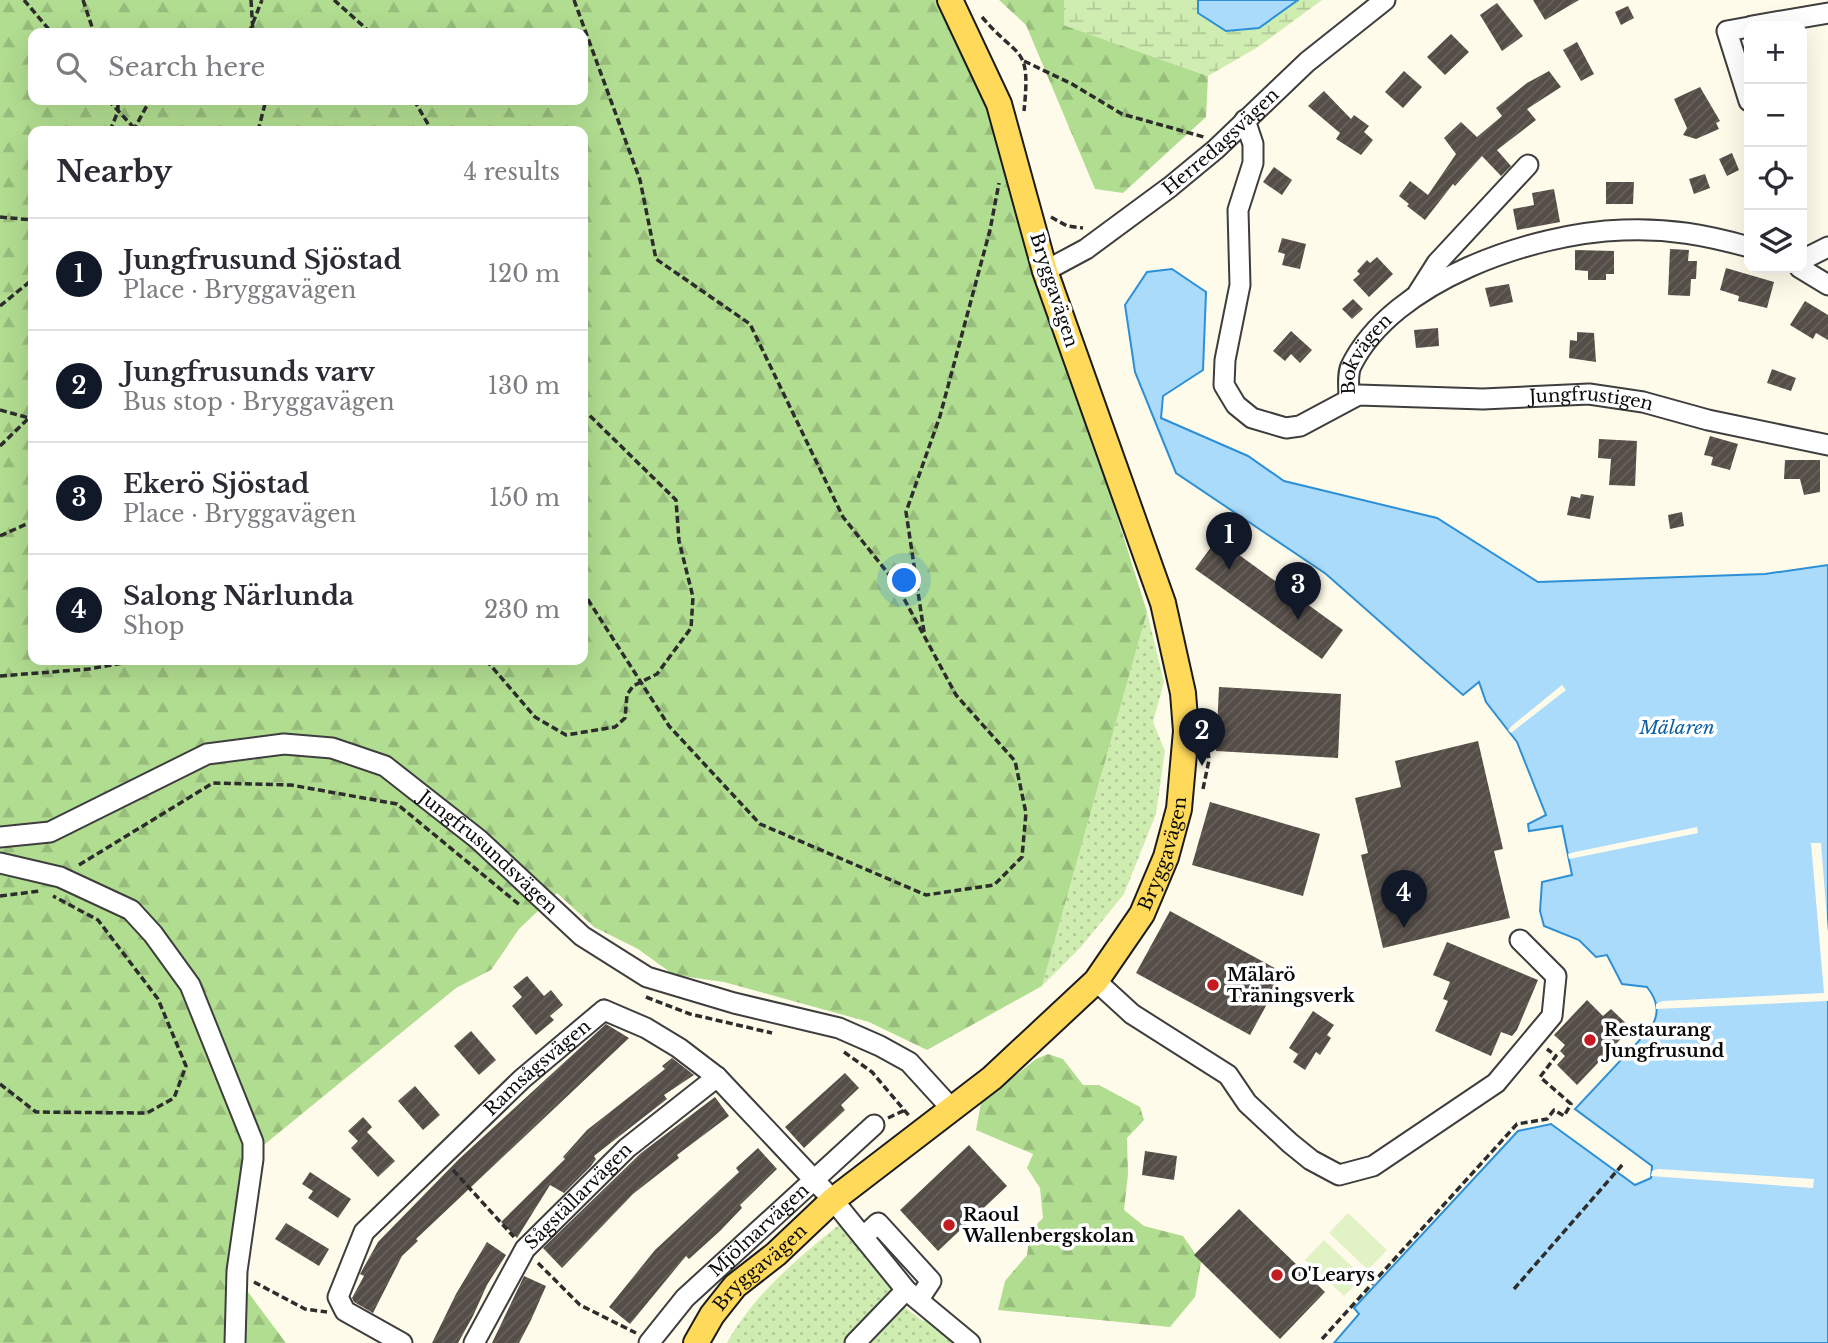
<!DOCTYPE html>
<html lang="en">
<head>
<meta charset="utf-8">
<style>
  :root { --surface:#fff; --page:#f2f2f3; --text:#2b2b33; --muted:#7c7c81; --line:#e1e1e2; --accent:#111827 }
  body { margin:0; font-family:"Libre Baskerville",serif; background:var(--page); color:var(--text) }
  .controls { position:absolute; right:21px; top:21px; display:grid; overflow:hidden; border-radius:14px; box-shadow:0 7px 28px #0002 }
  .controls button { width:63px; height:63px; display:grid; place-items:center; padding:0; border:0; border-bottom:2px solid var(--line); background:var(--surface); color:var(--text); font:35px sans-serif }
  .you { position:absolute; left:905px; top:581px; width:24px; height:24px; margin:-18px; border:5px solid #fff; border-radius:50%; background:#1a73e8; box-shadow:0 0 0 10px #1a73e833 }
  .badge { display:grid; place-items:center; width:46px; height:46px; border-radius:50%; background:var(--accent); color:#fff; font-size:23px; font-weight:700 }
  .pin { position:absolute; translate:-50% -58px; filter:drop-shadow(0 2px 4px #0008) }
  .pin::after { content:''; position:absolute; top:37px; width:24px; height:21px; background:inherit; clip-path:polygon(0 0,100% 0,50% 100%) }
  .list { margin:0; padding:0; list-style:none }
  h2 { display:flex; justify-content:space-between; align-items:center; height:91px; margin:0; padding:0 28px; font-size:30px }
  h2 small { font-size:23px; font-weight:400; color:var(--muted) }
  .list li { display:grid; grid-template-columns:46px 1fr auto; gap:21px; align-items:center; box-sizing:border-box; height:112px; padding:0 28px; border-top:2px solid var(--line) }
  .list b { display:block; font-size:26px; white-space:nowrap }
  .list p { margin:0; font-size:23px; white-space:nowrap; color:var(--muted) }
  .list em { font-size:23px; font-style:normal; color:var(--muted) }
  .icon { flex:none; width:38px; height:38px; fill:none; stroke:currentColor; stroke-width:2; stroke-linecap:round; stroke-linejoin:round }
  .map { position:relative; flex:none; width:1828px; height:1343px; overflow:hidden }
  .search { position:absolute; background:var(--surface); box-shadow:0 7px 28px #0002; left:28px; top:28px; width:560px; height:77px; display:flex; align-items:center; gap:18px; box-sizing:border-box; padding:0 24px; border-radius:14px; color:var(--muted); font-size:26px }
  .panel { position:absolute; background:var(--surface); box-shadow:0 7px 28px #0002; left:28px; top:126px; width:560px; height:539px; border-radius:14px }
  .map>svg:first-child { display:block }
  .grass { fill:url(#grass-dots) }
  .forest { fill:url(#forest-firs); fill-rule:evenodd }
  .wetland { fill:url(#wetland-marsh) }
  .pitch { fill:#e1f2c4 }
  .water { fill:#abdbfa; stroke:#2d90d6; stroke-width:2 }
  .pier { fill:#fffbea }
  .building { fill:url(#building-hatch) }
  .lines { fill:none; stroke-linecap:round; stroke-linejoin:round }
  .minor-casing { stroke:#3e3e3e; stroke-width:23 }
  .major-casing { stroke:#1c1c1c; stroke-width:28 }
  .path { stroke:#2d2d2d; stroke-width:3.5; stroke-dasharray:7 3.5; stroke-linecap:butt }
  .minor { stroke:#fff; stroke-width:19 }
  .major { stroke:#ffd95a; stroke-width:24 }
  .poi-dot { fill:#c41b21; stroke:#fff; stroke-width:2.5 }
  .labels { text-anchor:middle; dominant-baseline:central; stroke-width:7; stroke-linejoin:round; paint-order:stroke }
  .street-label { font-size:18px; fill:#0b0b0b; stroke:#fff }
  .poi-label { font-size:18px; font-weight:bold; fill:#0b0b0b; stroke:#fff; text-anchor:start }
  .water-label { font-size:19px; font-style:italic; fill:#0d60a4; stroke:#fff }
</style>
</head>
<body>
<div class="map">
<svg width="1828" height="1343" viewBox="0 0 1828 1343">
  <defs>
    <pattern id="grass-dots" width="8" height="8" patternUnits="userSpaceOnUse" patternTransform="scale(1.75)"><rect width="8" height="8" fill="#cfecb1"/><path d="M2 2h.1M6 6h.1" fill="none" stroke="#b0c997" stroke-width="1.8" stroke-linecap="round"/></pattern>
    <pattern id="forest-firs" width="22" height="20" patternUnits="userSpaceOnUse" patternTransform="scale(1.75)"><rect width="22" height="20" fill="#b1dd90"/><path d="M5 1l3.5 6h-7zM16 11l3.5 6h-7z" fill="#97bc7b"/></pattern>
    <pattern id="wetland-marsh" width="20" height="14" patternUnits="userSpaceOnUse" patternTransform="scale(1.75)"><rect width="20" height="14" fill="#cfecb1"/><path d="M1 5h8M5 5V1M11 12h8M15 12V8" fill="none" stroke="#b0c997"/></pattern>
    <pattern id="building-hatch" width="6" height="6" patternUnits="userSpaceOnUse" patternTransform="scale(1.75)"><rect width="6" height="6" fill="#554d47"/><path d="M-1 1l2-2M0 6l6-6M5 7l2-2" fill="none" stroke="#68625d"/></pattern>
  </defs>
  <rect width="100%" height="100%" fill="#fffbea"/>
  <g class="grass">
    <polygon points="1147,612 1164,682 1153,722 1165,751 1156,814 1124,894 1081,947 1042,986"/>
    <path d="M840 1224 897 1290 891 1300 864 1318 848 1343H727C754 1294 797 1259 840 1224Z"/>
    <polygon points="904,1307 923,1321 930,1319 956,1343 867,1343"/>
  </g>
  <g class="forest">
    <path d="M0 0H939L988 104 1147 612 1042 986 927 1050 869 1022 724 982 674 975 638 949 594 927 557 893 519 929 491 970 456 988 248 1158 233 1272 286 1343H0ZM33 33H583V100H33ZM33 131H583V660H33Z"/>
    <polygon points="999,0 1064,0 1064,25 1208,76 1206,117 1123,193 1095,189 1026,25"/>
    <polygon points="1048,1054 1063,1059 1083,1085 1099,1085 1140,1107 1144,1120 1127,1138 1128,1174 1124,1210 1144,1226 1183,1236 1201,1262 1195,1297 1170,1327 998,1310 1005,1281 1027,1255 1030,1231 1043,1218 1040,1188 1027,1168 1033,1154 976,1130 981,1103 1036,1059"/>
  </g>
  <polygon class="wetland" points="1064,0 1198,0 1198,14 1259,28 1298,0 1322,0 1258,47 1208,76 1064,25"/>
  <g class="pitch">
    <polygon points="1348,1213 1387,1250 1368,1270 1329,1233"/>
    <polygon points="1324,1240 1363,1277 1344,1296 1305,1260"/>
  </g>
  <g class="water">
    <polygon points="1198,0 1298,0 1259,28 1226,31 1198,13"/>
    <path d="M1172 269 1206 292 1203 370 1163 396 1161 418 1248 456 1284 481 1437 518 1538 582 1765 574 1828 565V1343H1334L1359 1314 1354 1308 1518 1131 1551 1124 1635 1185 1651 1178 1652 1166 1575 1109 1651 1028C1660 1013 1658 1001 1647 987L1622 984 1607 955 1596 957 1579 940 1544 926 1540 911 1542 882 1572 875 1562 826 1529 831 1528 824 1546 815 1517 742 1486 702 1479 682 1463 695 1326 574 1176 473 1135 372 1125 305 1147 272Z"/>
  </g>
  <g class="pier">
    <polygon points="1562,685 1566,690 1511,733 1508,730 1514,724"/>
    <polygon points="1697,827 1698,833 1569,859 1568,854 1575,852"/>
    <polygon points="1811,843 1821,843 1828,932 1828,1001 1656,1009 1656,1004 1663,1001 1824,993"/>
    <polygon points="1658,1169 1814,1179 1813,1188 1651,1176 1652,1171"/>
  </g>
  <g class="building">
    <polygon points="1533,0 1579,0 1545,20"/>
    <polygon points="1497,3 1523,36 1502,51 1480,15"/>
    <polygon points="1628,6 1634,18 1621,25 1615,12"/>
    <polygon points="1451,34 1469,52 1445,75 1427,57"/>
    <polygon points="1577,42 1594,74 1581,81 1563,50"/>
    <polygon points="1404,71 1422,87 1403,108 1385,92"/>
    <polygon points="1549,71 1561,87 1527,109 1536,120 1497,150 1511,166 1501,176 1482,156 1455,186 1453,184 1425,220 1407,206 1409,204 1399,196 1410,181 1428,195 1456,154 1444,138 1461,122 1477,137 1502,116 1496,108 1527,83"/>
    <polygon points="1700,87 1720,121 1716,123 1719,129 1696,139 1683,135 1687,128 1674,99"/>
    <polygon points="1324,91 1351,119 1354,115 1369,126 1364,132 1373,140 1361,155 1336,139 1340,133 1308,106"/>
    <polygon points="1732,153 1739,170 1727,176 1719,159"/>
    <polygon points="1274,167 1292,180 1282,195 1263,182"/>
    <polygon points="1705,174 1710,188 1694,194 1689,179"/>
    <polygon points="1606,182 1634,182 1633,204 1606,204"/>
    <polygon points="1554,189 1560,222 1517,230 1513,209 1534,205 1532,193"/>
    <polygon points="1282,238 1306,244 1300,269 1282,265 1285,254 1278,252"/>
    <polygon points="1670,249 1689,250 1688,261 1697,261 1696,279 1691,279 1690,296 1668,295"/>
    <polygon points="1575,250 1614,251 1614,274 1606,274 1606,280 1588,280 1588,271 1575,270"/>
    <polygon points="1377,257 1393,274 1369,297 1353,280 1360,274 1357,271 1367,260 1370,263"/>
    <polygon points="1726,268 1774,282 1767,308 1738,301 1739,296 1720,290"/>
    <polygon points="1509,284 1513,302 1490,307 1485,288"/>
    <polygon points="1353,299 1363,309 1352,319 1342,309"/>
    <polygon points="1805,301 1828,315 1828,340 1816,333 1813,339 1790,325"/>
    <polygon points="1438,328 1439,346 1416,348 1414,330"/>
    <polygon points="1291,331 1312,350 1300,363 1291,354 1285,361 1273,351"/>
    <polygon points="1577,332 1594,333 1596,362 1569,358 1570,340 1577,341"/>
    <polygon points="1772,369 1796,378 1791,391 1767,383"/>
    <polygon points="1710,436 1738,444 1730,470 1711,465 1713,457 1704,455"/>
    <polygon points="1599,439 1637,441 1635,486 1609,485 1611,459 1598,458"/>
    <polygon points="1785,460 1820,460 1820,492 1804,495 1800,479 1784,479"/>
    <polygon points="1581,494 1594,496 1590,519 1567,515 1571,496 1580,498"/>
    <polygon points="1682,512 1684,526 1670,529 1668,515"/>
    <polygon points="1217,539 1343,630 1322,659 1195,569"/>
    <polygon points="1219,687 1341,694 1338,758 1216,751"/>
    <polygon points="1478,741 1503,849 1494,851 1510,918 1383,948 1361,855 1368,853 1355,798 1401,787 1395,761"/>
    <polygon points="1210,802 1320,834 1303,896 1192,865"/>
    <polygon points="1170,911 1284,973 1250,1035 1136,973"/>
    <polygon points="1447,942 1538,980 1517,1030 1512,1036 1501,1032 1491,1056 1435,1031 1448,1001 1443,999 1450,982 1433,975"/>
    <polygon points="527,976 544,996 551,990 563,1005 550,1016 554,1020 536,1035 512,1006 522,997 513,987"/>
    <polygon points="1587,1000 1603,1016 1611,1009 1631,1028 1577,1085 1557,1065 1565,1056 1560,1051 1565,1045 1554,1035"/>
    <polygon points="1313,1011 1334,1025 1327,1035 1331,1038 1320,1055 1316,1052 1305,1070 1293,1062 1298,1054 1289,1048"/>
    <polygon points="606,1024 629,1038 416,1239 418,1241 402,1256 373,1313 354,1302 352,1298 364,1276 360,1274 378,1242 459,1159"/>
    <polygon points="471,1031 496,1060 479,1075 454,1046"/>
    <polygon points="672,1058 694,1075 664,1095 667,1099 594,1156 596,1159 591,1166 564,1193 550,1185 517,1238 501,1222 565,1159 563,1157 587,1130 665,1069 662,1066"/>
    <polygon points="845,1073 859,1088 841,1105 845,1110 804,1148 785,1127"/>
    <polygon points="415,1086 440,1115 423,1130 398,1101"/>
    <polygon points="715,1097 729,1116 677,1155 679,1158 633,1194 562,1268 543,1248 641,1153"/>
    <polygon points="363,1117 372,1127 367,1132 395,1161 378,1177 351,1148 358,1141 348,1131"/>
    <polygon points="969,1145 1007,1186 938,1251 900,1210"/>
    <polygon points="758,1148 777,1169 740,1205 742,1208 720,1231 689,1259 686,1256 630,1324 609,1307 655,1250 739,1172 736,1168"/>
    <polygon points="1145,1151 1177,1156 1174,1180 1142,1175"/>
    <polygon points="310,1172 351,1199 338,1218 308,1198 313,1191 302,1184"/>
    <polygon points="1239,1209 1325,1292 1280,1339 1194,1255"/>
    <polygon points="286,1223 329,1249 319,1266 275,1239"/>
    <polygon points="487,1242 506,1255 487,1285 473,1316 458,1343 432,1343 456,1294"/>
    <polygon points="524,1276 546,1286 531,1320 519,1343 492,1343"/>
  </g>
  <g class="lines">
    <g class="minor-casing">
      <g id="minor">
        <polyline points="1752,26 1828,13"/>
        <polyline points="1749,27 1727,31 1749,101"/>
        <path id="s1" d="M1245 120 1253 144V163L1238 210 1240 285 1225 360 1224 385 1236 405 1252 418 1286 428 1300 426 1358 395 1483 399 1589 394 1643 402 1708 420 1828 445"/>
        <polyline points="1802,260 1828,247"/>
        <polyline points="1800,268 1828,285"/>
        <path id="s2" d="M1045 271 1086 249 1170 187 1216 149 1307 62 1385 0"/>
        <polyline points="1418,293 1437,263 1528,165"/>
        <path id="s3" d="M1349 398C1349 388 1347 375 1351 366 1393 280 1534 233 1623 230 1668 228 1706 235 1749 247"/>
        <path id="s4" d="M0 837 50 832 207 754 284 744 332 748 385 766 478 839 582 936 647 977 734 1003 839 1028 880 1046 909 1062 951 1108"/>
        <polyline points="0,863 60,877 131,910 153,934 190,985 253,1142 253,1159 237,1271 235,1343"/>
        <polyline points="1096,981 1132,1014 1228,1075 1247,1103 1290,1143 1311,1160 1339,1175 1373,1166 1496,1083 1552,1016 1556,976 1520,940"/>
        <polyline points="863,1237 878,1223 931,1281 919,1299"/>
        <path id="s5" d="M402 1343 345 1311 338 1297 364 1232 522 1079 604 1010 646 1028 679 1048 717 1077 833 1200 906 1290 970 1343"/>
        <path id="s6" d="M474 1343 525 1249 627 1148 717 1077"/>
        <path id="s7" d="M649 1343 685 1298 874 1125"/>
        <polyline points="855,1343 906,1290"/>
      </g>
    </g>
    <g class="major-casing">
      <g id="major">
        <path id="s8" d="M696 1343 712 1315 735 1286 776 1254 833 1200 992 1078 1096 981 1142 914 1166 857 1179 809 1186 731 1183 693 1163 603 1045 271 999 104 950 0"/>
      </g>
    </g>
    <g class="path">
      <polyline points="24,0 52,33"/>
      <polyline points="83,0 94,33"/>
      <polyline points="251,0 253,33"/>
      <polyline points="334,0 371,33"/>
      <polyline points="574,0 640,180 656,259 750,324 843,517 895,582 956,695 1015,761 1026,813 1022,857 994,885 926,895 760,824 669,726 583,592"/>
      <path d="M982 17C1019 61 1031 43 1024 111"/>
      <polyline points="249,33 262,0"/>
      <polyline points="1024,61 1072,84 1122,114 1204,137"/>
      <polyline points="108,100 137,131"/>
      <polyline points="414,100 432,131"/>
      <polyline points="110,131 118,111 118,100"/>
      <polyline points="133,131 150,100"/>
      <polyline points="258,131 266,100"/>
      <polyline points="0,217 33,220"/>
      <polyline points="1051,217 1067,226 1083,228"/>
      <polyline points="0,306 33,279"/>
      <polyline points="0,410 33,419"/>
      <polyline points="0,446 33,414"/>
      <polyline points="0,536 33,521"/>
      <polyline points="924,632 906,512 940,416 990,230 999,183"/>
      <polyline points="486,660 535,717 566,735 615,727 625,718 627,695 633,686 657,674 691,628 693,597 679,541 676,500 583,409"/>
      <polyline points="0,676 89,669 140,660"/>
      <polyline points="1203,789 1209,760 1207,742"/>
      <polyline points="79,865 213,783 291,785 397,804 521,906"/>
      <polyline points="0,896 40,891"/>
      <polyline points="646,997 690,1014 772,1033"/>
      <polyline points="844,1052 872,1072 910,1117"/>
      <polyline points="0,1084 36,1112 147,1113 174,1098 186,1066 158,999 98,920 53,896"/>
      <polyline points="888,1118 905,1110"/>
      <polyline points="453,1170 514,1237"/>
      <polyline points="538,1263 580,1305 636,1333"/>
      <polyline points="254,1282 305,1309 327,1312"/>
      <polyline points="1514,1289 1623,1164"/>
      <polyline points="1322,1339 1517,1124 1547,1119 1554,1110 1564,1116 1571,1104 1540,1077 1556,1056 1547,1049"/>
    </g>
    <use href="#minor" class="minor"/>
    <use href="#major" class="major"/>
  </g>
  <g class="poi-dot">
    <circle cx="1213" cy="985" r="7"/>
    <circle cx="1590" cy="1040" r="7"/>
    <circle cx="949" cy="1225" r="7"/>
    <circle cx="1277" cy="1275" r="7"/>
  </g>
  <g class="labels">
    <g class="street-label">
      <text stroke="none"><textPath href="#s2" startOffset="219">Herredagsvägen</textPath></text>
      <text transform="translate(1054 290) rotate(72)">Bryggavägen</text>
      <text stroke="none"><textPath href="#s3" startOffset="49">Bokvägen</textPath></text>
      <text stroke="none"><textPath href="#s1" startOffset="663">Jungfrustigen</textPath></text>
      <text stroke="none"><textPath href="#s4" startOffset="542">Jungfrusundsvägen</textPath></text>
      <text stroke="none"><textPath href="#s8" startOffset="688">Bryggavägen</textPath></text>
      <text stroke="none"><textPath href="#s5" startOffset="390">Ramsågsvägen</textPath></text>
      <text stroke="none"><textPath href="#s6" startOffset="182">Sågställarvägen</textPath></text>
      <text stroke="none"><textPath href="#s7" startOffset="158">Mjölnarvägen</textPath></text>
      <text stroke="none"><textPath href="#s8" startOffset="100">Bryggavägen</textPath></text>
    </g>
    <g class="poi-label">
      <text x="1227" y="975">Mälarö<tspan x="1227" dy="21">Träningsverk</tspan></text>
      <text x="1604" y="1030">Restaurang<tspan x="1604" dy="21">Jungfrusund</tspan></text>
      <text x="963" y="1215">Raoul<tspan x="963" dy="21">Wallenbergskolan</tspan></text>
      <text x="1291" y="1275">O'Learys</text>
    </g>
    <g class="water-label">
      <text x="1677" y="727">Mälaren</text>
    </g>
  </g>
</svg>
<div class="controls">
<button>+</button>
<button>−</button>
<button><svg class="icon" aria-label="locate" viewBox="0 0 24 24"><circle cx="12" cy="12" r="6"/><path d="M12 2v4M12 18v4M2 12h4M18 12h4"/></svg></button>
<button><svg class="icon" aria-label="layers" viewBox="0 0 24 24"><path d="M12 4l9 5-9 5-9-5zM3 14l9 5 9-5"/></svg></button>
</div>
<div class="you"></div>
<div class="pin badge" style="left:1229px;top:570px">1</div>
<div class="pin badge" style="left:1202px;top:766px">2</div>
<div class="pin badge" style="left:1298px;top:620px">3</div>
<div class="pin badge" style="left:1404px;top:928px">4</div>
<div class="search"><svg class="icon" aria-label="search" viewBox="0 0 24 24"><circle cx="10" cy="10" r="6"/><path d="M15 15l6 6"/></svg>Search here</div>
<section class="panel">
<h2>Nearby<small>4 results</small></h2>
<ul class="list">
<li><span class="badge">1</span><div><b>Jungfrusund Sjöstad</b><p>Place · Bryggavägen</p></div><em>120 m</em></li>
<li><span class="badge">2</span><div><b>Jungfrusunds varv</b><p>Bus stop · Bryggavägen</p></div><em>130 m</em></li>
<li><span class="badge">3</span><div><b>Ekerö Sjöstad</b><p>Place · Bryggavägen</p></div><em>150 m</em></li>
<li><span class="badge">4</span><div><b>Salong Närlunda</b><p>Shop</p></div><em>230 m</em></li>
</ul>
</section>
</div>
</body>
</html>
